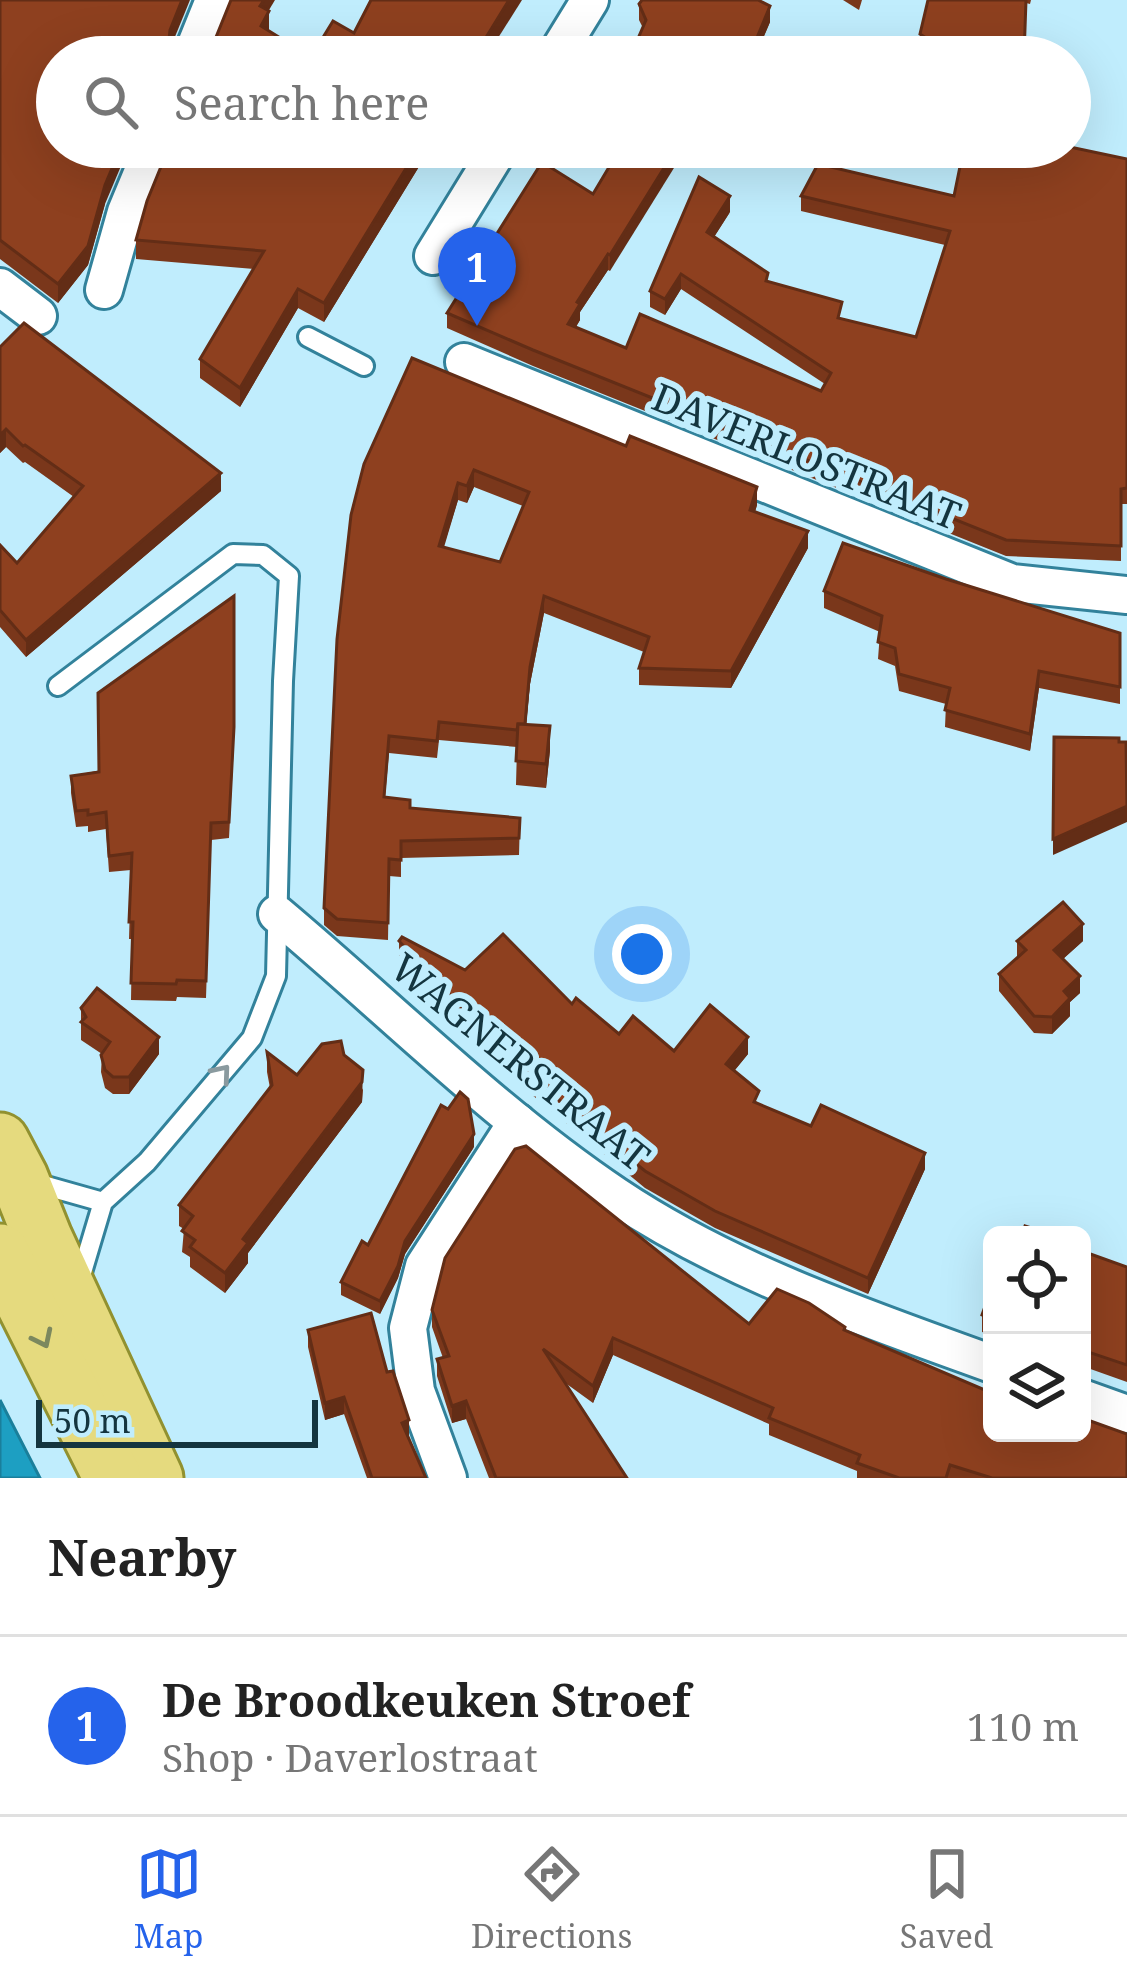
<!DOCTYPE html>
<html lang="en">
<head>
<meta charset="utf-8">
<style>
  :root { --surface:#fff; --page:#f6f6f6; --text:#222; --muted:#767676; --line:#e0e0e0; --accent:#2563eb }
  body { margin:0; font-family:"Noto Serif",serif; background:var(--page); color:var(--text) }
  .controls { position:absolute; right:36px; bottom:36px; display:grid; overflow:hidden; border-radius:18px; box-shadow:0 12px 48px #0002 }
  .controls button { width:108px; height:108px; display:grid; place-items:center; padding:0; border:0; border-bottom:3px solid var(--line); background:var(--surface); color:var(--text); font:60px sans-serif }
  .scale { position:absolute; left:36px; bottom:30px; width:282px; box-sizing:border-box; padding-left:12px; border:6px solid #14353f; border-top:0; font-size:33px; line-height:42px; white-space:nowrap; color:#14353f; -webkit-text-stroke:9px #c0edfd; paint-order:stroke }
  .you { position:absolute; left:642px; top:954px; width:42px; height:42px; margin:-30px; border:9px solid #fff; border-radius:50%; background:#1a73e8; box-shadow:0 0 0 18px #1a73e833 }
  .badge { display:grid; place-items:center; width:78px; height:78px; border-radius:50%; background:var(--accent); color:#fff; font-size:39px; font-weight:700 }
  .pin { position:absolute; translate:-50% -99px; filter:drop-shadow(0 3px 6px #0008) }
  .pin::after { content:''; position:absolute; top:63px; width:42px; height:36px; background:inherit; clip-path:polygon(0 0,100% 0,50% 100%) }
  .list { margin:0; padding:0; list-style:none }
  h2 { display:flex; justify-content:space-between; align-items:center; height:156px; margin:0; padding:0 48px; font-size:51px }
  h2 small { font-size:39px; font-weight:400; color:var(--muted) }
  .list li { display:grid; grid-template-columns:78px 1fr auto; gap:36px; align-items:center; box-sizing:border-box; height:180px; padding:0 48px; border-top:3px solid var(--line) }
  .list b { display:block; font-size:45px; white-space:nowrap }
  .list p { margin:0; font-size:39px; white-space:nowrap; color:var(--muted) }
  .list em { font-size:39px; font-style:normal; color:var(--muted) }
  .icon { flex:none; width:66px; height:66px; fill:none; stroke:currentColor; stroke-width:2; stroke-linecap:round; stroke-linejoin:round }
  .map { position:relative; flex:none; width:1127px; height:1478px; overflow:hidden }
  .search { position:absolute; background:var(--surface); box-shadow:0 12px 48px #0002; left:36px; right:36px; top:36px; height:132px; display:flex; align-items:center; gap:30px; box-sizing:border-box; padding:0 42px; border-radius:66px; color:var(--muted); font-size:45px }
  .sheet { height:336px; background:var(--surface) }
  nav { display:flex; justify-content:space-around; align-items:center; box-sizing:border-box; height:168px; border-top:3px solid var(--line); background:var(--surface); font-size:33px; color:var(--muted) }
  nav a { display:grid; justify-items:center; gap:6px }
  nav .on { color:var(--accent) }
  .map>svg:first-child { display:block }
  .water { fill:#1d9fc2; stroke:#1a7f9b; stroke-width:3 }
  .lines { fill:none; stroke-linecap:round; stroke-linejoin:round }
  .lane-casing { stroke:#32829b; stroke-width:24 }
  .street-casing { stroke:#32829b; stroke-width:42 }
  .primary-casing { stroke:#919130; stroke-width:63 }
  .lane { stroke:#fff; stroke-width:18 }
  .street { stroke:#fff; stroke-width:36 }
  .primary { stroke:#e5da7e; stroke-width:57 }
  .wall { fill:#7a371b; fill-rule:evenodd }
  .shaded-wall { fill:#632d16 }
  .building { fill:#8e401f; stroke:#632d16; stroke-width:3; fill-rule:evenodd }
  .oneway { stroke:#8a9a9f }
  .oneway2 { stroke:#7c885e }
  .labels { text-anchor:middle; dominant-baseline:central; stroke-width:12; stroke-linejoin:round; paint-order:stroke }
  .street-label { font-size:39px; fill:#14353f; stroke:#c0edfd }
</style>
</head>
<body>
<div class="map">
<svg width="1127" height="1478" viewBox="0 0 1127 1478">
  <rect width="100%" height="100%" fill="#c0edfd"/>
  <polygon class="water" points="0,1400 40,1478 0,1478"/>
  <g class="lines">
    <g class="lane-casing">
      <g id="lane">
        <polyline points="308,337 364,366"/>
        <polyline points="58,686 233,554 263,555 289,576 283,681 276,976 252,1038 147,1162 103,1202 80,1279"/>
        <polyline points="32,1182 103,1202"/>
      </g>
    </g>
    <g class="street-casing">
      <g id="street">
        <polyline points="191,57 214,0"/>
        <polyline points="555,57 590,0"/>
        <polyline points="433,256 500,147"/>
        <polyline points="0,287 38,316"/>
        <polyline points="104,290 126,212 153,147"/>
        <polyline points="464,362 1012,583 1127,595"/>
        <path d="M277 914C389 1008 494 1114 616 1196 731 1273 863 1317 992 1364"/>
        <polyline points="1082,1398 1127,1414"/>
        <polyline points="448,1478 416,1391 408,1328 424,1266 517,1122"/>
      </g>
    </g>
    <g class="primary-casing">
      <g id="primary">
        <polyline points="0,1142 19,1178 43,1238 154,1478"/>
        <polyline points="0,1253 111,1474"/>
      </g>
    </g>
    <use href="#lane" class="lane"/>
    <use href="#street" class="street"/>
    <use href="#primary" class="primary"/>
  </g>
  <g class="wall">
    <polygon points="0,0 57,57 105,204 88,265 58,303 0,259"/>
    <polygon points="843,0 862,0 859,10"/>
    <polygon points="928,0 1031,0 1030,4 1026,3 1024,57 931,57 920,50 920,34"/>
    <polygon points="639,4 770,22 755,57 625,57 633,50 643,28 639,20"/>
    <polygon points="169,147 431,147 324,322 298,308 240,407 200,378 200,359 254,269 136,259 136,240"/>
    <polygon points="621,147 610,271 608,270 580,312 580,320 576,327 626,348 821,391 825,384 681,289 665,315 650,307 650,291 730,212 714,237 768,282 842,319 916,337 945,245 801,211 801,196 954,196 1127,159 1127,504 1121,504 1121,561 1006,556 533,366 447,328 447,313 593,194"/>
    <polygon points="0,347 221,491 26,657 0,627 0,545 17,563 74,497 25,462 23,463 6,447 0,453"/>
    <path d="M412 358 757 505 755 512 808 548 731 688 639 685V668L644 652 544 613 530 684 526 724 550 750 546 788 516 785 517 747 439 740 437 758 389 753 385 797 410 808 520 818 519 855 401 858V877L389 876 388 940 337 936 324 925V908ZM474 487 523 506 500 562 443 548 458 500 467 503Z"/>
    <polygon points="946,579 1120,633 1120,704 1039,688 1030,751 945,727 946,704 899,691 895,666 878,659 880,632 824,608 824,591"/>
    <polygon points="234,744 229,838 211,840 206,998 177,997 176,1001 131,1000 132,939 129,939 131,870 109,872 106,829 88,832 88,826 76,827 71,793 71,776"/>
    <polygon points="399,941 465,970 572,1004 619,1034 674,1051 748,1054 734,1071 759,1105 811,1126 925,1169 868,1294 715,1228 645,1188 520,1085 399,958"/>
    <polygon points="1017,941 1083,941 1063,959 1080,993 1070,1002 1070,1016 1052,1034 1034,1033 999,991 999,974 1017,958"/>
    <polygon points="81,1008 159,1054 129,1094 113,1094 105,1088 101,1072 102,1054 81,1040"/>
    <polygon points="267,1052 297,1075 344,1055 363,1090 362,1102 248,1253 248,1263 225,1293 190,1267 190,1257 182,1252 184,1229 179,1226 179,1205 270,1088 267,1072"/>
    <polygon points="474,1147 405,1254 398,1278 380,1314 341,1295 341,1282 368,1245"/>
    <polygon points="1082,1251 1127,1267 1127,1382 1082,1366"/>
    <polygon points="992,1287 992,1335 982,1332 982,1315"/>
    <polygon points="432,1310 749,1324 845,1331 1127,1478 857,1478 857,1471 769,1435 769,1424 613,1355 593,1403 564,1382 627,1478 489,1478 466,1419 452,1423 437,1376 437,1359 443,1358 432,1327"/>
    <polygon points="308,1330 387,1372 409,1437 426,1478 367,1478 344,1414 325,1420 308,1347"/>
  </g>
  <g class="shaded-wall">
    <polygon points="182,0 190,0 170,49 170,30"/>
    <polygon points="264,0 275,0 260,25 260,6"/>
    <polygon points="509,0 522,0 486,57 474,57"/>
    <polygon points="770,6 770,22 755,57 749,57"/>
    <polygon points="269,11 269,30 261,45 261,26"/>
    <polygon points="121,147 129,147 105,204 88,265 58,303 58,284"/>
    <polygon points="419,147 431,147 324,322 324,303"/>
    <polygon points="677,147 687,147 610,271 610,255"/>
    <polygon points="730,196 730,212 707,248 707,232"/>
    <polygon points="608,254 608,270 580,312 580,320 568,339 568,324 577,302"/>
    <polygon points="681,274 681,289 665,315 665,299"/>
    <polygon points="298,289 298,308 240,407 240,388"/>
    <polygon points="6,429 6,447 0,453 0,435"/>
    <polygon points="474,470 474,487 467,503 467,486"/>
    <polygon points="221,473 221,491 26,657 26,640"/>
    <polygon points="458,483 458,500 439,564 439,546"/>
    <polygon points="757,487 757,505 750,527 750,510"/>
    <polygon points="808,531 808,548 731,688 731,671"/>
    <polygon points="544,596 544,613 530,684 524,748 530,667"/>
    <polygon points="1039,671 1039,688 1030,751 1030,734"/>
    <polygon points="550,726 550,750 546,788 546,764"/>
    <polygon points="1127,806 1127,822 1053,855 1053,839"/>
    <polygon points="1083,924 1083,941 1054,967 1054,950"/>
    <polygon points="1080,976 1080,993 1070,1002 1070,1016 1052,1034 1052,1017 1064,991"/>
    <polygon points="159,1037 159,1054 129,1094 129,1077"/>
    <polygon points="748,1037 748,1054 726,1081 726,1064"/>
    <polygon points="363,1070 362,1102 248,1253 248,1263 225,1293 225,1273 243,1239"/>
    <polygon points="474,1134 474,1147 405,1254 398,1278 380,1314 380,1301 405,1241"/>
    <polygon points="925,1153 925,1169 868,1294 868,1278"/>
    <polygon points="613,1338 613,1355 593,1403 593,1386"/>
    <polygon points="344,1397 344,1414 325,1420 325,1403"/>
    <polygon points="466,1401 466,1419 452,1423 452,1406"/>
    <polygon points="409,1420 409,1437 402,1423"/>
  </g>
  <g class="building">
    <polygon points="0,0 182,0 170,30 169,40 173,51 180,57 57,57 57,147 121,147 105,185 88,246 58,284 0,240"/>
    <polygon points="231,0 264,0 260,6 269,11 261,26 311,57 201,57 206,55 212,47"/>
    <polygon points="371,0 509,0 474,57 311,57 333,21 354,33"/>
    <polygon points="642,0 758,0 770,6 749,57 625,57 629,52 633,50 646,20 639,4"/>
    <polygon points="928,0 1026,0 1024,57 955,57 920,34"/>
    <polygon points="169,147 419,147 324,303 298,289 240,388 200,359 264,251 136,240 147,201"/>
    <polygon points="621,147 677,147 610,255 608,254 577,302 580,304 568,324 626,348 640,314 821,391 831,373 681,274 665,299 650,291 699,177 730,196 707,232 768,273 766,281 842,302 838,318 916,337 950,231 801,196 818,164 954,196 964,147 1070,147 1127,159 1127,488 1121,489 1121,546 1006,540 533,350 447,313 542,162 593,194"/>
    <polygon points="24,323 221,473 26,640 0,610 0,545 17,563 83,486 25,445 23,446 6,429 0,435 0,347"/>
    <path d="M412 358 626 446 630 436 757 487 750 510 808 531 731 671 639 668 649 637 544 596 530 667 525 724H518L517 730 439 722 437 741 389 736 384 797 410 800V808L520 818 519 838 401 841V860L389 859 388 923 337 919 324 908 337 639 351 515 364 464ZM474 470 529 492 500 562 439 546 458 483 467 486Z"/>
    <polygon points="843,543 946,579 1120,633 1120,687 1039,671 1030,734 945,710 950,688 899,674 895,648 878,642 882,616 824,591"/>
    <polygon points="234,596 234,727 229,822 211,823 206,981 177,980 176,984 131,983 133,922 129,922 132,853 109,856 106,812 88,815 88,810 76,811 71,776 99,772 98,693"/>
    <polygon points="518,724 550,726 546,764 516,761"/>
    <polygon points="1054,737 1119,738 1119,742 1126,742 1127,806 1053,839"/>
    <polygon points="1063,902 1083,924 1054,950 1080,976 1064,991 1070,998 1052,1017 1034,1016 999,974 1026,950 1017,941"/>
    <polygon points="503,934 572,1004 576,998 619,1034 633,1016 674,1051 710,1005 748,1037 726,1064 759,1091 754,1102 811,1126 821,1105 925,1153 868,1278 715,1211 645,1171 520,1068 399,941 402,937 465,970"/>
    <polygon points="97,988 159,1037 129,1077 113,1077 105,1070 101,1055 110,1042 81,1022 86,1017 81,1008"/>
    <polygon points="341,1041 344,1055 363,1070 362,1082 243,1239 248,1243 225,1273 190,1247 195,1240 182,1231 193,1216 179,1205 272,1085 267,1052 297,1075 322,1044"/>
    <polygon points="460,1092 468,1099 474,1134 405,1241 398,1266 380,1301 341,1282 362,1241 368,1245 441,1105 448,1109"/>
    <polygon points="526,1146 749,1324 777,1289 809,1303 845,1327 844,1330 992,1393 992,1433 1082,1433 1082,1418 1127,1434 1127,1478 992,1478 950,1465 946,1478 899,1478 857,1463 860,1455 769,1418 773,1408 613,1338 593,1386 543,1349 627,1478 496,1478 466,1401 452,1406 437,1359 449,1356 432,1310 445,1258 515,1149"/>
    <polygon points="1025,1226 1053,1235 1022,1235"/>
    <polygon points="1082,1251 1127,1267 1127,1365 1082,1350"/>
    <polygon points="992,1287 992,1319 982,1315"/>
    <polygon points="371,1313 387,1372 393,1371 409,1420 402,1423 426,1478 372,1478 344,1397 325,1403 308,1330"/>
  </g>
  <defs><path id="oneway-chevron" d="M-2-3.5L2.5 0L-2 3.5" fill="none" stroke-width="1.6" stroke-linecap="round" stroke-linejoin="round" transform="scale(3)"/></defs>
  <use class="oneway" href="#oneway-chevron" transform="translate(222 1073) rotate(-50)"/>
  <use class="oneway2" href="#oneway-chevron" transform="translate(43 1339) rotate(64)"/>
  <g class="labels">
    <g class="street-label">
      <text transform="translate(807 455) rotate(22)">DAVERLOSTRAAT</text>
      <text transform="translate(521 1061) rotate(39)">WAGNERSTRAAT</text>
    </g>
  </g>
</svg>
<div class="controls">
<button><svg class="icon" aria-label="locate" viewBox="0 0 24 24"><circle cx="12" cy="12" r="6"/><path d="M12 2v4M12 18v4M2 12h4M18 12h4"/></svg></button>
<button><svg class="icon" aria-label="layers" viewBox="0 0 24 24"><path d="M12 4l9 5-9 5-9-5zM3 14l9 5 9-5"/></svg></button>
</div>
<div class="scale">50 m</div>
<div class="you"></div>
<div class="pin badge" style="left:477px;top:326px">1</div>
<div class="search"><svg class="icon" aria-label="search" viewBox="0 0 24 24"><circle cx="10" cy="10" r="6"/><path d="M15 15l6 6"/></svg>Search here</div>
</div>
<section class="sheet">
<h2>Nearby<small></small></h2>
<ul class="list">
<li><span class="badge">1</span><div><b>De Broodkeuken Stroef</b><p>Shop · Daverlostraat</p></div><em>110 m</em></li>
</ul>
</section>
<nav>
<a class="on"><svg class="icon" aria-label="map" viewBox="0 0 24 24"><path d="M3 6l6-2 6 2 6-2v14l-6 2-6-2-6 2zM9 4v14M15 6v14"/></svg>Map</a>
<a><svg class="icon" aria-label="directions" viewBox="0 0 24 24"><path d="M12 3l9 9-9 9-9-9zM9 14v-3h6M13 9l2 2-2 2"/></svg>Directions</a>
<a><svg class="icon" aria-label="saved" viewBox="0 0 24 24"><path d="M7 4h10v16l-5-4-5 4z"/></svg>Saved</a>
</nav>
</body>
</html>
